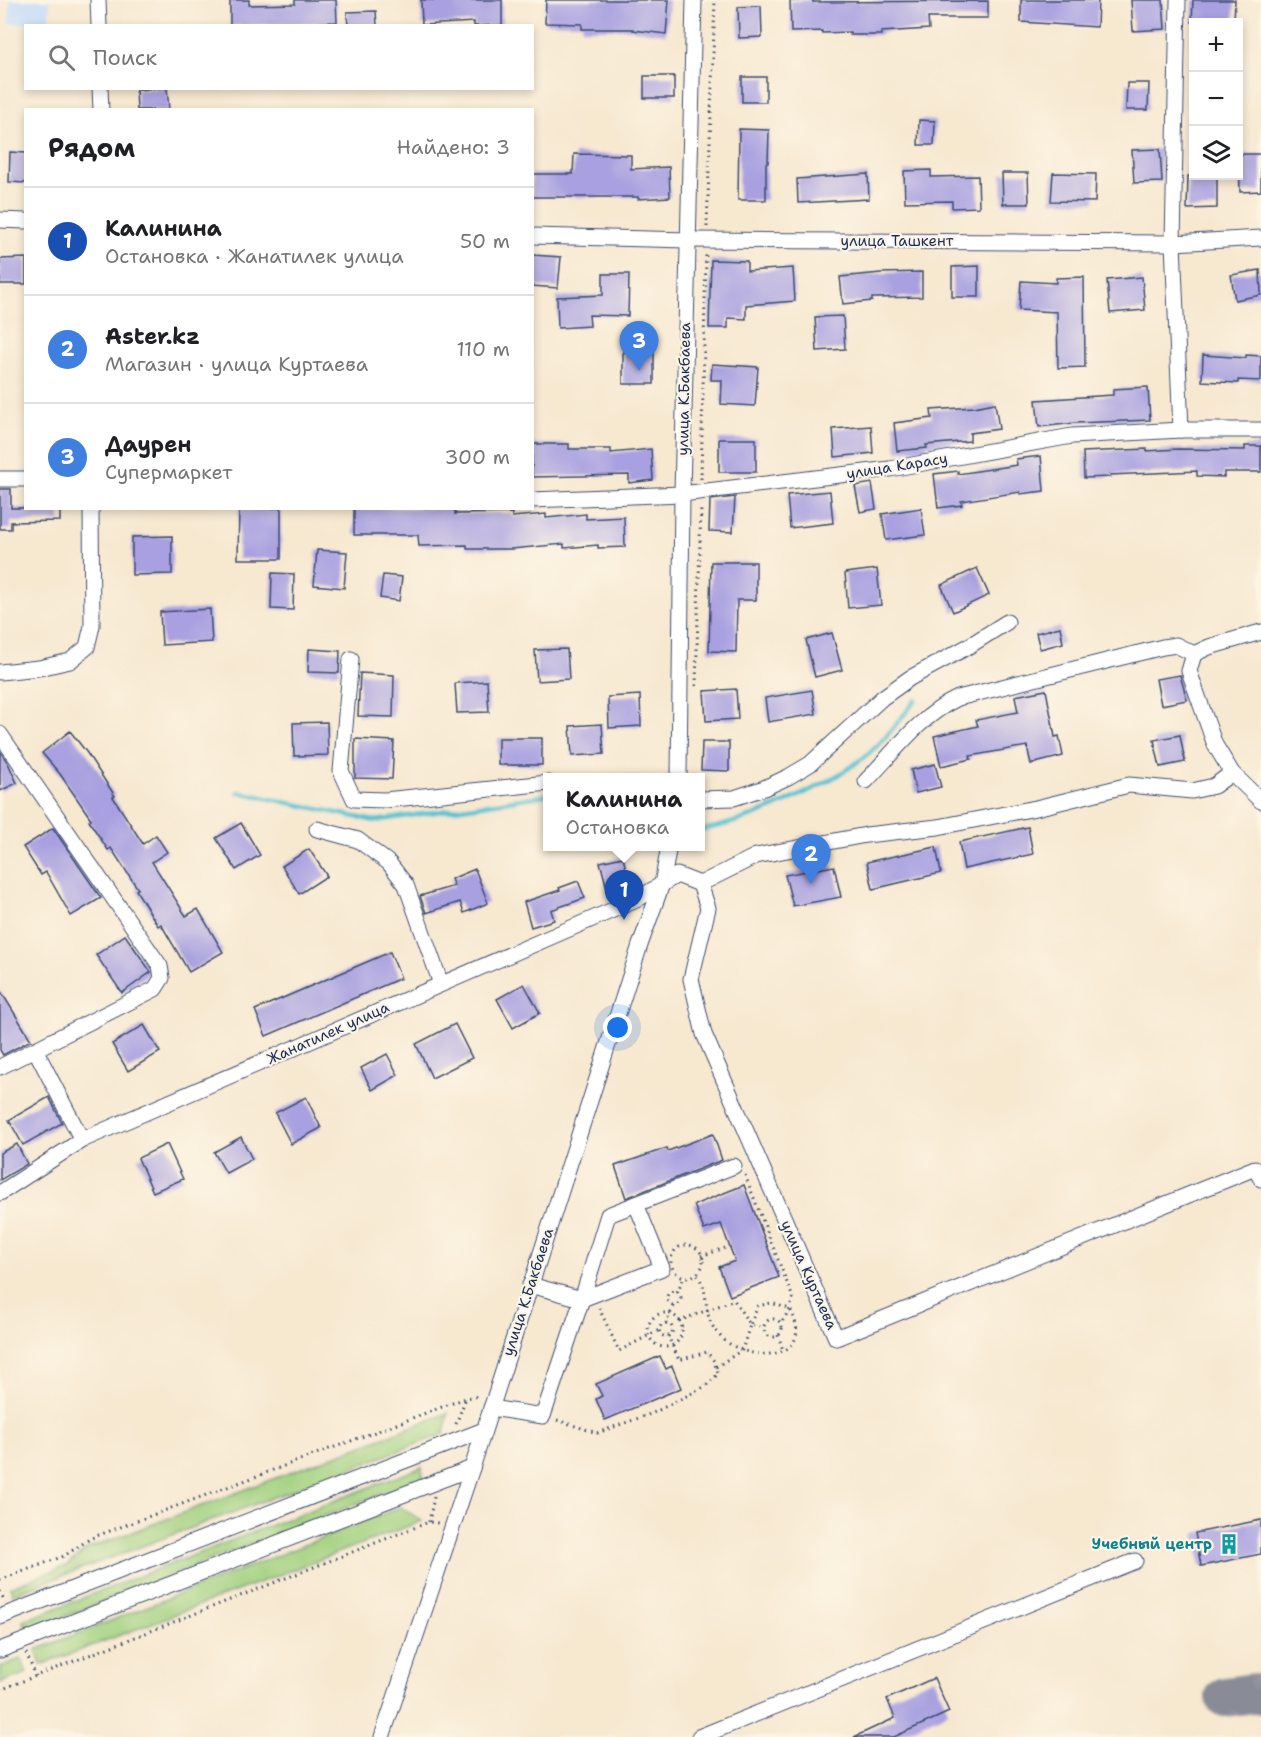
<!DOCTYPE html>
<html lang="ru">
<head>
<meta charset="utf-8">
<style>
  :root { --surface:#fff; --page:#f2f2f2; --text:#202124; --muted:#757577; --line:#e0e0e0; --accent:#2563eb }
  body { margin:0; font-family:"Shantell Sans",sans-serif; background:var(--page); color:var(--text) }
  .controls { position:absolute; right:18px; top:18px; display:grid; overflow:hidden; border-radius:0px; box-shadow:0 3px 9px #0003 }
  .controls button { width:54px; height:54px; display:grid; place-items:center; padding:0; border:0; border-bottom:2px solid var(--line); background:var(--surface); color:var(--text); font:30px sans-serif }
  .you { position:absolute; left:618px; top:1028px; width:21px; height:21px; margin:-15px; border:4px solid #fff; border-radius:50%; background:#1a73e8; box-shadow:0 0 0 9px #1a73e833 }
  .badge { display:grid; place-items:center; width:39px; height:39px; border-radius:50%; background:var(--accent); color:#fff; font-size:20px; font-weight:700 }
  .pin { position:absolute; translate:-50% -50px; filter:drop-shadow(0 2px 3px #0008) }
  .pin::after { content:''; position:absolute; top:32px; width:21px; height:18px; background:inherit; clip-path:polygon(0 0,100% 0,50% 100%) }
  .popup { position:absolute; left:543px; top:773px; width:162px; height:78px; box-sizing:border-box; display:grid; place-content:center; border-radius:0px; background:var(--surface); filter:drop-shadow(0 2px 4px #0005); font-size:20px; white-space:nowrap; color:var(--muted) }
  .popup b { font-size:22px; color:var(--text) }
  .popup::after { content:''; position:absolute; left:50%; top:100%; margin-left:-12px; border:12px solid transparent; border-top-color:var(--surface) }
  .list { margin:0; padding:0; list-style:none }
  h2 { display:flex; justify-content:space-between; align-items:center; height:78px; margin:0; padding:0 24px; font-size:26px }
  h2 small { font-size:20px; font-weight:400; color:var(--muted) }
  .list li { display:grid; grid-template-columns:39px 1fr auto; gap:18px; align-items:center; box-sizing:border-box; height:108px; padding:0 24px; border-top:2px solid var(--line) }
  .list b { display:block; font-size:22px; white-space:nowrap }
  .list p { margin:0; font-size:20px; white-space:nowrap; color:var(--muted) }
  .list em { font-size:20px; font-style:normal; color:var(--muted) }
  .icon { flex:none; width:33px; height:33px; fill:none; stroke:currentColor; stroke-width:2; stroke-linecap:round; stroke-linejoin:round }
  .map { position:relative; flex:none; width:1261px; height:1737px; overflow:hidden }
  .search { position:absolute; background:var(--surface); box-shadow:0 3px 9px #0003; left:24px; top:24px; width:510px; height:66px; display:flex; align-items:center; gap:15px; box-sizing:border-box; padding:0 21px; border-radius:0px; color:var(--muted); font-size:22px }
  .panel { position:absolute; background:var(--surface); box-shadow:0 3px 9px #0003; left:24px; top:108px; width:510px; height:402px; border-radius:0px }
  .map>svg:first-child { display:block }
  .built { fill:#c7ddf9 }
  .green { fill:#a3d280; stroke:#5f806f; stroke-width:1.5 }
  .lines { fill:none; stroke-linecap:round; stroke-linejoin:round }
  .stream { stroke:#56c1d1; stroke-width:4.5 }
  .taxiway { stroke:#898c97; stroke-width:40 }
  .building { fill:#a8a0e0 }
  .minor-casing { stroke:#3c4b6f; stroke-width:17 }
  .path { stroke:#3c4b6f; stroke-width:3; stroke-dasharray:1.5 4.5; stroke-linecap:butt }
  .minor { stroke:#fff; stroke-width:15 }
  .labels { text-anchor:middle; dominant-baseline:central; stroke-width:4.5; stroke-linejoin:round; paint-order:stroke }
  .street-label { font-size:15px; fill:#1b2f5e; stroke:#fcf5e5 }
  .culture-label { font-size:15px; font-weight:bold; fill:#0d838f; stroke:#fcf5e5; text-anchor:end }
</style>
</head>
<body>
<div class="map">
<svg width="1261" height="1737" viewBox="0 0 1261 1737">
  <rect width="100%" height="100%" fill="#fcf5e5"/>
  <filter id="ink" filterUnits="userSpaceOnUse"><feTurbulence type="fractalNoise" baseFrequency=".0167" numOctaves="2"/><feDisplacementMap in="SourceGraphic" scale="12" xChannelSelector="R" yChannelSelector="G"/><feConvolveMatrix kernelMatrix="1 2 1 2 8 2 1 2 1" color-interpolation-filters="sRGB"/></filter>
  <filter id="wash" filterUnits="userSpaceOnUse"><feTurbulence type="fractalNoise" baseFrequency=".008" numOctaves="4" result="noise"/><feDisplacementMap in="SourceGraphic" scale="24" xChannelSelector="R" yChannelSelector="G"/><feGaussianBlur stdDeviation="1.35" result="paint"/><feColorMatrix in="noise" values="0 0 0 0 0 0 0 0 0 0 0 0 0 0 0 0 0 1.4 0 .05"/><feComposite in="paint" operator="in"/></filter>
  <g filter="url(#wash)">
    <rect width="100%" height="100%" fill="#f7e8d0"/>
    <polygon class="built" points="10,0 50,0 49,25 9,23"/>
    <g class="green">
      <polygon points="448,1413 444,1434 13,1594 10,1587 66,1566 87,1549"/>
      <polygon points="422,1467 423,1478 27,1631 23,1621"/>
      <polygon points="401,1507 422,1521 41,1665 36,1650"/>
      <polygon points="21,1659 27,1673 0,1683 0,1667"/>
    </g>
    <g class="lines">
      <g class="stream">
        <polyline points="238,792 375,821 548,795"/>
        <path d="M700 830C750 823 841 781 877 746 891 732 903 715 916 700"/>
      </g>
      <polyline class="taxiway" points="1225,1697 1254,1693 1261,1694"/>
    </g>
    <g id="blocks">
      <g class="building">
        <polygon points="230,0 249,0 249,5 295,4 295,0 336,0 337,22 230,26"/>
        <polygon points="421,0 502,0 502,25 474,26 474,22 422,25"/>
        <polygon points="546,0 669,0 666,34 633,30 633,29 582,29 582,24 545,23"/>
        <polygon points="813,0 813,2 988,1 988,18 928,18 929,29 881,32 881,35 850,35 850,32 822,33 822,31 791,32 790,1"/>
        <polygon points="1021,0 1098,0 1097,27 1021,22"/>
        <polygon points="1131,0 1163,0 1165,29 1133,31"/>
        <polygon points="1193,0 1235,0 1234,21 1208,20 1208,22 1192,22"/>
        <polygon points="761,6 762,37 739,38 738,7"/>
        <polygon points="376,11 377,26 348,26 347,12"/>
        <rect x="644" y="76" width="30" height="22"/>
        <rect x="742" y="77" width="24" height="25"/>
        <polygon points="1127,83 1149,83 1148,110 1126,110"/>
        <polygon points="167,88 169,110 137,110 136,90"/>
        <polygon points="919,120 935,121 934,145 918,145"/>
        <polygon points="739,129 769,130 768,163 766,163 766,200 738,200"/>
        <polygon points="1160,149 1162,182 1134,183 1132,150"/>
        <polygon points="10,152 26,153 26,183 9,182"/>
        <polygon points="574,154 631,155 631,169 669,167 670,197 638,199 638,197 532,197 532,174 573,174"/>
        <polygon points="1239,154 1261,154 1261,191 1240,192"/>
        <polygon points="931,170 931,177 978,176 979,207 952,208 952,201 905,202 904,171"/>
        <polygon points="1002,173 1028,173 1029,204 1003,204"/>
        <polygon points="1053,173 1096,174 1095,202 1051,201"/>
        <polygon points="868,174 869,199 798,203 797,179"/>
        <polygon points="1188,176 1217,176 1217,208 1187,209"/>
        <polygon points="532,255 561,257 558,288 532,286"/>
        <polygon points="26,258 26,284 0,284 0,259"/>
        <polygon points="711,260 747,261 747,271 793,268 795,301 746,305 746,319 728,318 728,328 709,328"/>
        <polygon points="979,266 979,297 952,297 952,267"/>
        <polygon points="1260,270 1261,295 1235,300 1231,275"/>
        <polygon points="922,272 922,297 872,298 872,301 843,304 840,277 881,273"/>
        <polygon points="603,274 629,274 628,316 589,315 590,326 558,328 557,297 603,295"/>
        <polygon points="1084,277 1085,367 1058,368 1057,312 1019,310 1021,281 1056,283 1056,278"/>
        <polygon points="1142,277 1145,310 1110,313 1107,280"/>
        <polygon points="843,316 845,349 817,351 815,317"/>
        <rect x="623" y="352" width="31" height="32"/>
        <polygon points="1203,355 1246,358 1246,355 1261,356 1261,381 1238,380 1238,383 1202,381"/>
        <polygon points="712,364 758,367 755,406 721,404 722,380 711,380"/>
        <polygon points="1148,387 1150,420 1075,423 1039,427 1036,400 1113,395 1113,389"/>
        <polygon points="995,403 999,429 970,433 970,441 926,445 927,448 897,451 894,423 932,418 931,410 974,407"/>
        <polygon points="871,426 873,453 835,457 833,429"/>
        <rect x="719" y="439" width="37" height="33"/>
        <polygon points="532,444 569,444 569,449 611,449 611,453 651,449 653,480 629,483 629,475 532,477"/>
        <polygon points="1245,446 1261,446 1261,472 1224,472 1224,477 1197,476 1197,471 1110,475 1110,477 1084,478 1083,452 1147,449 1147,451 1178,449 1245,450"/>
        <polygon points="1041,456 1044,491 1020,494 1020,492 961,501 962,505 938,508 934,474 958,471 958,474 1017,465 1016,459"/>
        <polygon points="872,483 876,509 860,512 855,486"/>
        <polygon points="0,489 11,489 11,508 60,508 60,521 11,522 11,529 0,529"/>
        <polygon points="830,491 833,523 790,528 787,495"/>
        <polygon points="735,497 733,532 709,531 710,500"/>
        <polygon points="239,508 281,508 281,559 238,559"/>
        <polygon points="354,508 455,508 455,514 512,513 512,517 546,514 546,518 586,514 586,519 624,517 625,547 598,548 598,545 564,548 564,544 511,549 467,549 467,545 419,546 418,535 354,535"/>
        <polygon points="921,508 925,535 886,540 882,514"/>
        <polygon points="172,536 172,574 132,575 132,537"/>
        <polygon points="317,550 347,552 344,588 314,585"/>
        <polygon points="711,562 756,562 756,600 737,600 736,652 709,651"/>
        <polygon points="977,568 989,595 953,612 941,585"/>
        <polygon points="877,569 881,605 848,608 845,573"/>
        <polygon points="272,573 294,574 293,610 271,609"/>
        <polygon points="383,575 402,577 399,601 380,598"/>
        <polygon points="210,609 212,642 162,645 160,612"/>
        <polygon points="1060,627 1063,643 1040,649 1036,633"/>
        <polygon points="832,633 842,670 815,677 806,640"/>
        <polygon points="309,649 340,651 339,673 308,672"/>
        <polygon points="567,649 569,679 537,681 535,650"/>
        <polygon points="360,673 394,675 393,717 358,716"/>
        <polygon points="1180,675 1187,700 1161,705 1156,679"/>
        <polygon points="487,681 489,712 457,713 455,683"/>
        <polygon points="736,689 738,719 706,721 704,691"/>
        <polygon points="812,690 816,714 768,722 765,698"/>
        <polygon points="1046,690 1055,737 1059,736 1063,756 1031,764 1027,746 970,756 971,759 941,766 934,736 978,726 976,720 1018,712 1015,696"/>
        <polygon points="640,695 641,726 609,728 608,697"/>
        <polygon points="327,722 328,755 294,756 293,723"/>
        <polygon points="602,724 604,754 572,756 570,726"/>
        <polygon points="70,731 87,753 115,796 113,797 143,844 156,835 167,852 152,862 186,916 198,909 223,952 189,972 161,924 158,926 136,890 138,889 111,848 108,850 89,821 91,819 60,774 42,753"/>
        <polygon points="1180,735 1185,762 1160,767 1154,740"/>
        <rect x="498" y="738" width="44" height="27"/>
        <polygon points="355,739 394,741 392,779 355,778"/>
        <polygon points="702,742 729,742 729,771 701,770"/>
        <polygon points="0,751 8,763 17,783 0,791"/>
        <polygon points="935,764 941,787 916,793 911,770"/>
        <polygon points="241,823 260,855 236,870 216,838"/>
        <polygon points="1028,827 1033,854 964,869 959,842"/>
        <polygon points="53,828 101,898 71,916 46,872 41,875 23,847"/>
        <polygon points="936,847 941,873 873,889 867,862"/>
        <polygon points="309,849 327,876 299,894 282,866"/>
        <polygon points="623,857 629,883 607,888 600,862"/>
        <polygon points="834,866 841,897 793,906 785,875"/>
        <polygon points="475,869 488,903 464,913 460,902 426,913 420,896 454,886 451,879"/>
        <polygon points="578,881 585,898 551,910 554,920 531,927 524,902 560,890 559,888"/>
        <polygon points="125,935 151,972 122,993 96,955"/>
        <polygon points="390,952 401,978 266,1036 255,1010"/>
        <polygon points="524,984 540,1013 513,1028 497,999"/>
        <polygon points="0,990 31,1040 3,1055 0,1050"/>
        <polygon points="455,1024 472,1058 432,1078 416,1044"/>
        <polygon points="144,1025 160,1052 128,1071 112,1044"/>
        <polygon points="387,1054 398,1075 372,1090 361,1068"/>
        <polygon points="49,1097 62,1123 23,1145 9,1120"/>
        <polygon points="306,1097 321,1128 291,1144 275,1113"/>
        <polygon points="713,1134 722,1160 626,1198 615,1166 667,1148 668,1151"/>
        <polygon points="241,1137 252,1159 226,1173 214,1152"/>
        <polygon points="17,1144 27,1164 0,1180 0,1153"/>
        <polygon points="167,1144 183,1179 153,1192 138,1158"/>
        <polygon points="744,1185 779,1277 730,1296 719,1267 735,1261 721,1224 704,1230 694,1205"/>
        <polygon points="660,1356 666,1369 672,1366 681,1388 605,1420 596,1399 602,1396 596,1384"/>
        <polygon points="1261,1520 1261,1554 1201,1566 1195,1533"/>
        <polygon points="934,1678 949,1712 894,1737 854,1737 895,1718 887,1699"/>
      </g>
    </g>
  </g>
  <g filter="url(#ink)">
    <use href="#blocks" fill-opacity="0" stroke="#3c4b6f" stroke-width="1.5"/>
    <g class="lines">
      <g class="minor-casing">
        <g id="minor">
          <polyline points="98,0 99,26"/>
          <polyline points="1178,0 1173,243 1181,430"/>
          <polyline points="100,88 101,110"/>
          <polyline points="0,220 26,221"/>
          <polyline points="532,236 688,240 1173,243 1261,238"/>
          <polyline points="0,479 26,479"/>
          <polyline points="532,500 682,494 890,469 1072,436 1181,430 1261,430"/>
          <polyline points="1261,632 1209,647 1194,654 1189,671 1215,745 1232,773 1261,801"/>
          <polyline points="351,659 341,771 354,799 385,800 548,783"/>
          <polyline points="0,672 39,668 70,661 87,647 92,626 91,508"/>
          <polyline points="0,734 160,966 162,978 155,989 0,1067"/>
          <polyline points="679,778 682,494 694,0"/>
          <path d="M866 781C895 751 920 716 958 698L1163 647 1176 645 1194 654"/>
          <polyline points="700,799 734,798 764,788 788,777 810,764 882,698 910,678 969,646 1007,622"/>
          <polyline points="317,829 358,840 389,863 406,885 441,984"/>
          <polyline points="700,884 756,856 866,835 938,827 1036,808 1129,785 1192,791 1214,786 1232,773"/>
          <polyline points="36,1051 82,1140"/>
          <polyline points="0,1193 82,1140 636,900 677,875 700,884 708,908 691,979 704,1034 836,1338 1255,1168 1261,1179"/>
          <polyline points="636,1204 662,1268 582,1299 608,1215 734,1166"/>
          <polyline points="491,1408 543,1416 582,1299 530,1285"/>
          <polyline points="0,1617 484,1430"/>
          <polyline points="0,1650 472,1468"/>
          <polyline points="382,1737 472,1468 640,945 662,884 669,846"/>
          <polyline points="699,1737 1135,1561"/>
        </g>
      </g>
      <g class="path">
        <polyline points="707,227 715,0"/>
        <polyline points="701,479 706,254"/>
        <polyline points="696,686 701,506"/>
        <polyline points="745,1175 793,1298 790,1309 781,1323"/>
        <circle cx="687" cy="1261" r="16"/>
        <polyline points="701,1256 725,1248"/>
        <circle cx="674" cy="1298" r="7"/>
        <polyline points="677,1292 684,1277"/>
        <polyline points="599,1308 619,1351 659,1330"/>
        <circle cx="665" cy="1330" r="17"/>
        <circle cx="773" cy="1328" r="9"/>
        <path d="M679 1321 734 1300 750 1325 758 1306 771 1303 790 1309C818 1361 749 1365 721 1337 698 1313 713 1293 696 1274"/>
        <polyline points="666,1323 671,1325 673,1330 671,1335 666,1337 661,1335 659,1330 661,1325 666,1323 674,1305"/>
        <polyline points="778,1335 783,1350"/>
        <polyline points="716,1367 742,1350 750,1325 764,1328"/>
        <polyline points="557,1420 597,1433 653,1413 706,1386 718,1374 714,1361 707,1352 679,1360 668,1336"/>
        <polyline points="456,1424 466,1398"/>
        <polyline points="429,1522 434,1497"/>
        <polyline points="0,1580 64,1556 91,1538 466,1398 479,1396"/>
        <polyline points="0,1591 4,1600"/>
        <polyline points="26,1653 36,1676"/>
        <polyline points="0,1690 429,1522 438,1523"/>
      </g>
      <use href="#minor" class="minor"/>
    </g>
  </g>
  <defs>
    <g id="building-bare" transform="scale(1.62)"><path d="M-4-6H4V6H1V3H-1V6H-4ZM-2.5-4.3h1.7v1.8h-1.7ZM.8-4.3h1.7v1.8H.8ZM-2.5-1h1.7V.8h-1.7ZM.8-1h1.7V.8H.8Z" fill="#0f9aa8" stroke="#fcf5e5" stroke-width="2.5" paint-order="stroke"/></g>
  </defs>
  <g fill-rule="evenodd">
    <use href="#building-bare" x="1229" y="1544"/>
  </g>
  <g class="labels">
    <g class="street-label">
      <text x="897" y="241">улица Ташкент</text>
      <text transform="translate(684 389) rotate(-89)">улица К.Бакбаева</text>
      <text transform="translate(897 466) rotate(-9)">улица Карасу</text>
      <text transform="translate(328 1033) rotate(-24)">Жанатилек улица</text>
      <text transform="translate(809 1275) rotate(66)">улица Куртаева</text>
      <text transform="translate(528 1292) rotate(-72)">улица К.Бакбаева</text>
    </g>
    <g class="culture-label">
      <text x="1212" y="1544">Учебный центр</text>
    </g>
  </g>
</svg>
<div class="controls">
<button>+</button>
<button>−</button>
<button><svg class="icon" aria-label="layers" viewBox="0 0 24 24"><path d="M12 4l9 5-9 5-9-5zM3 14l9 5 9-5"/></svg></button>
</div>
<div class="you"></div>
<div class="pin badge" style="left:624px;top:920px;background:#1a4fb4">1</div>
<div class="popup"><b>Калинина</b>Остановка</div>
<div class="pin badge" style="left:811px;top:884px;background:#3f7fe0">2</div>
<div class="pin badge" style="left:639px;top:371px;background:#3f7fe0">3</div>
<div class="search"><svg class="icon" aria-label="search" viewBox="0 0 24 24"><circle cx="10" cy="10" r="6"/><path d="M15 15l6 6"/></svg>Поиск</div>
<section class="panel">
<h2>Рядом<small>Найдено: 3</small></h2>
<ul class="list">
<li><span class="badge" style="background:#1a4fb4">1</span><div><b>Калинина</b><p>Остановка · Жанатилек улица</p></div><em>50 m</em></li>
<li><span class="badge" style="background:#3f7fe0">2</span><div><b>Aster.kz</b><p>Магазин · улица Куртаева</p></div><em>110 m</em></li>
<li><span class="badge" style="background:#3f7fe0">3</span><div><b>Даурен</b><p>Супермаркет</p></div><em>300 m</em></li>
</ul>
</section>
</div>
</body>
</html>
